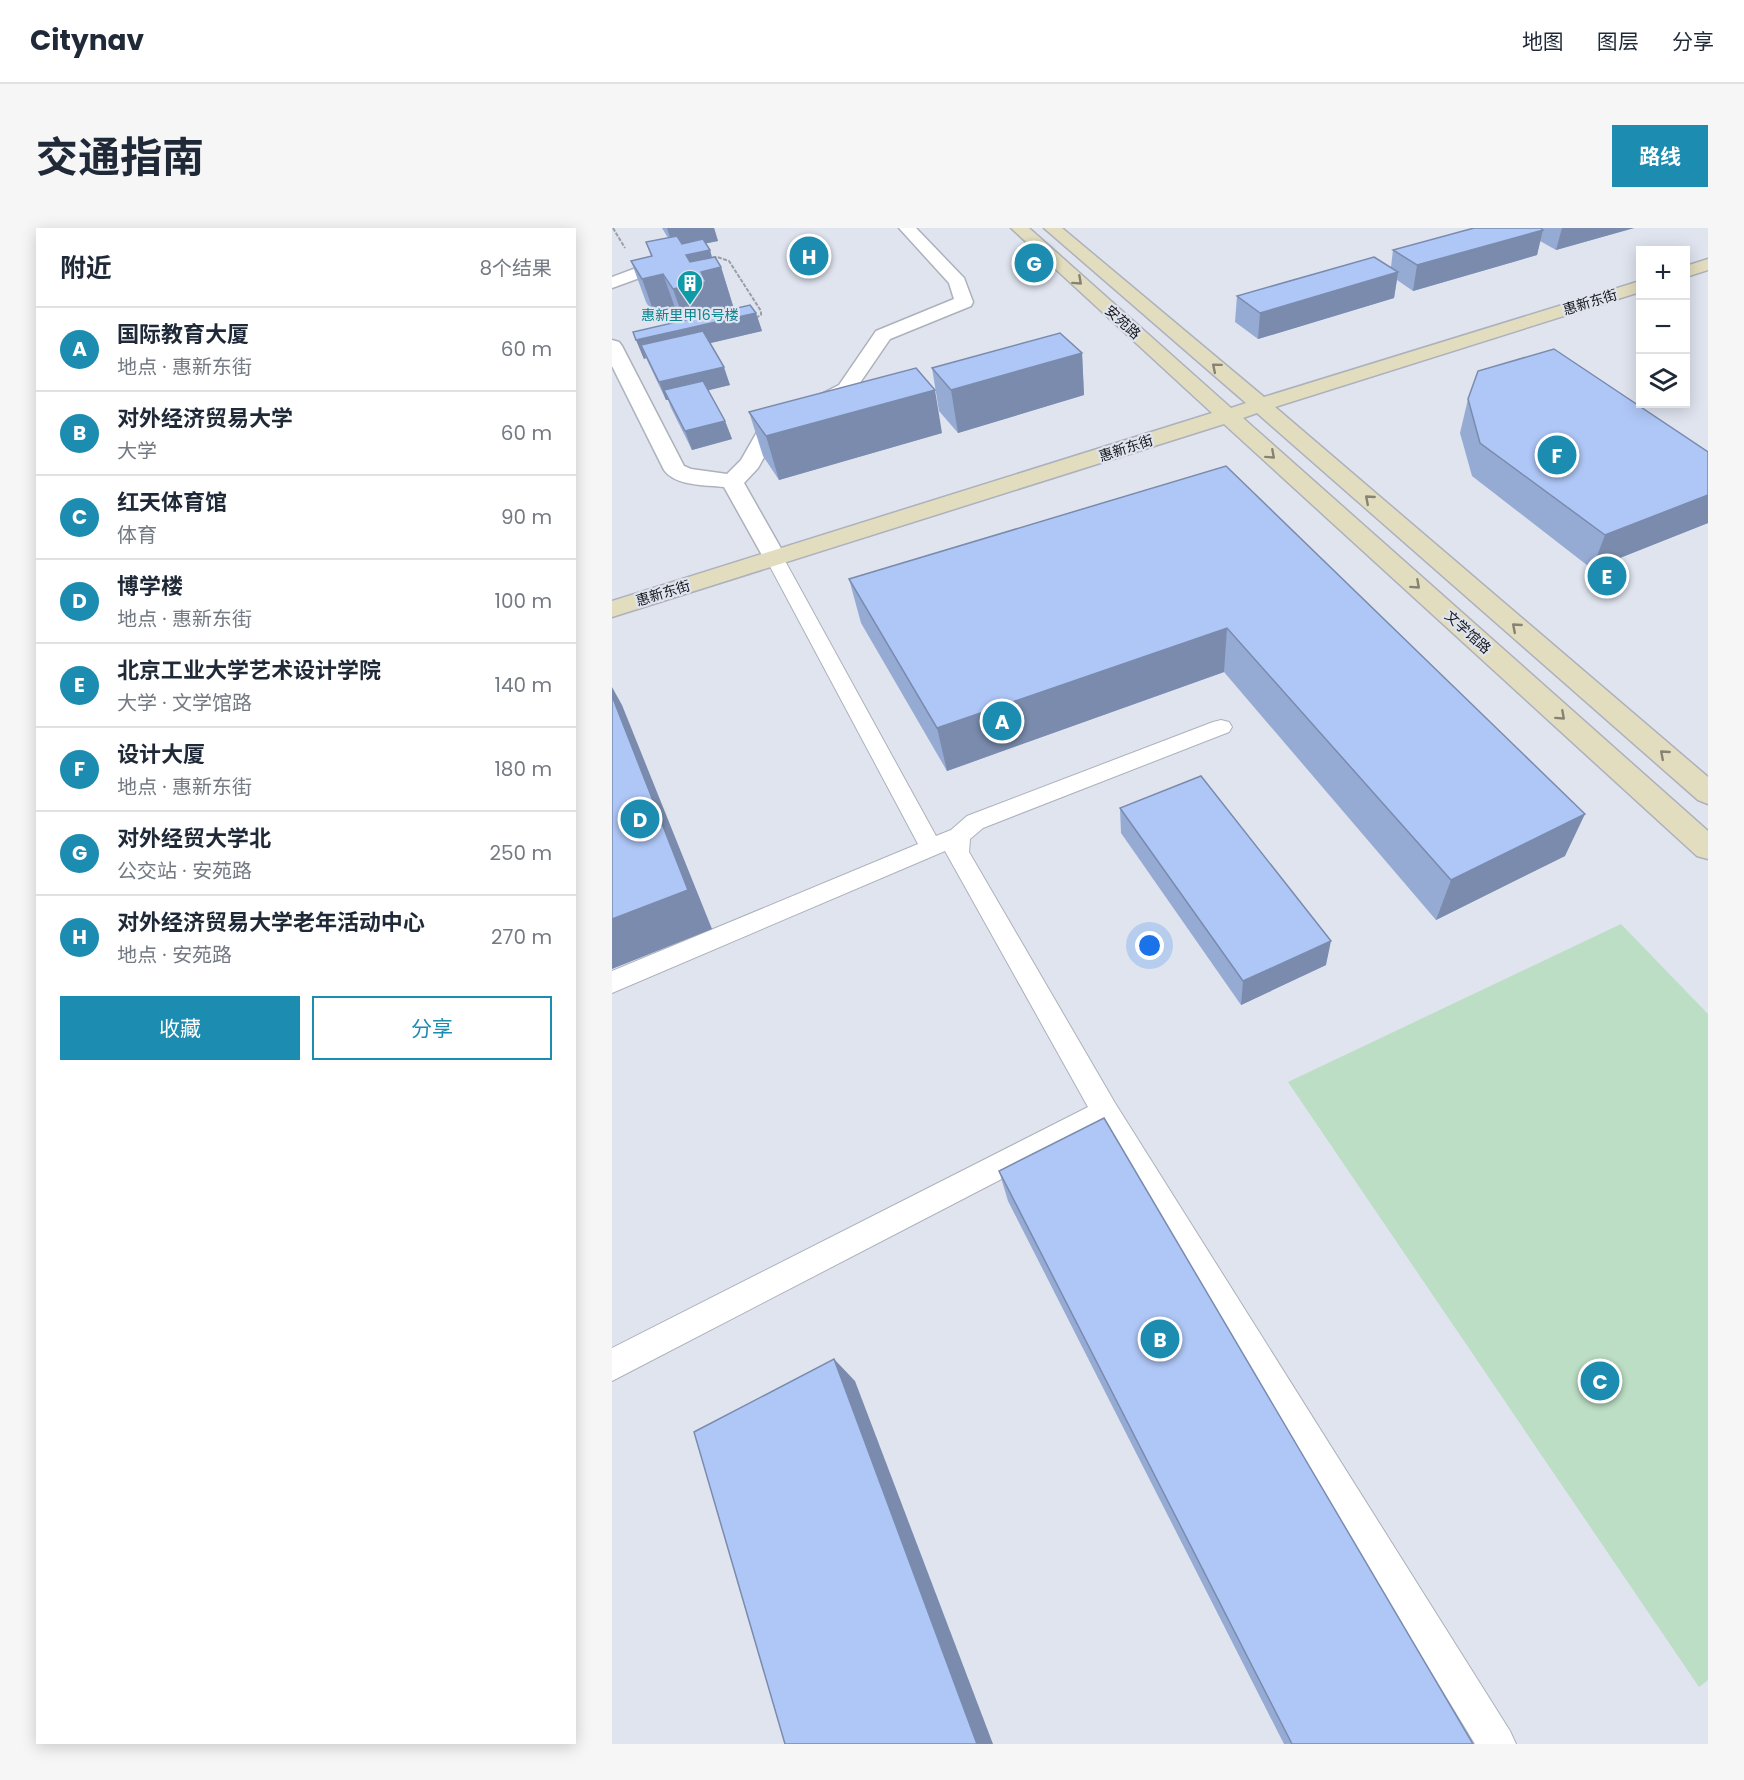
<!DOCTYPE html>
<html lang="zh">
<head>
<meta charset="utf-8">
<style>
  :root { --surface:#fff; --page:#f6f6f7; --text:#1f2937; --muted:#747a83; --line:#e0e1e3; --accent:#1c8cb1 }
  body { margin:0; font-family:Poppins,"Noto Sans SC",sans-serif; background:var(--page); color:var(--text) }
  .controls { position:absolute; right:18px; top:18px; display:grid; overflow:hidden; border-radius:0px; box-shadow:0 3px 15px #0003 }
  .controls button { width:54px; height:54px; display:grid; place-items:center; padding:0; border:0; border-bottom:2px solid var(--line); background:var(--surface); color:var(--text); font:30px sans-serif }
  .you { position:absolute; left:538px; top:718px; width:21px; height:21px; margin:-15px; border:4px solid #fff; border-radius:50%; background:#1a73e8; box-shadow:0 0 0 9px #1a73e833 }
  .badge { display:grid; place-items:center; width:39px; height:39px; border-radius:50%; background:var(--accent); color:#fff; font-size:20px; font-weight:700 }
  .pin { position:absolute; translate:-50% -50%; border:3px solid #fff; box-shadow:0 2px 6px #0006 }
  .list { margin:0; padding:0; list-style:none }
  h2 { display:flex; justify-content:space-between; align-items:center; height:78px; margin:0; padding:0 24px; font-size:26px }
  h2 small { font-size:20px; font-weight:400; color:var(--muted) }
  .list li { display:grid; grid-template-columns:39px 1fr auto; gap:18px; align-items:center; box-sizing:border-box; height:84px; padding:0 24px; border-top:2px solid var(--line) }
  .list b { display:block; font-size:22px; white-space:nowrap }
  .list p { margin:0; font-size:20px; white-space:nowrap; color:var(--muted) }
  .list em { font-size:20px; font-style:normal; color:var(--muted) }
  .actions { display:flex; gap:12px; padding:18px 24px }
  .actions a { flex:1; padding:14px 0; border:2px solid var(--accent); border-radius:0px; text-align:center; font-size:21px; color:var(--accent) }
  .actions .main { background:var(--accent); color:#fff }
  .icon { flex:none; width:33px; height:33px; fill:none; stroke:currentColor; stroke-width:2; stroke-linecap:round; stroke-linejoin:round }
  .map { position:relative; flex:none; width:1096px; height:1516px; overflow:hidden; border-radius:0px }
  header { display:flex; align-items:center; gap:36px; box-sizing:border-box; height:84px; padding:0 30px; background:var(--surface); border-bottom:2px solid var(--line) }
  header strong { font-size:28px }
  nav { display:flex; gap:33px; margin-inline-start:auto; font-size:21px }
  .intro { display:flex; align-items:center; justify-content:space-between; box-sizing:border-box; height:144px; padding:0 36px }
  h1 { margin:0; font-size:42px }
  .button { padding:15px 27px; border-radius:0px; background:var(--accent); color:#fff; font-size:21px; font-weight:700 }
  main { display:flex; gap:36px; padding:0 36px }
  aside { flex:1; background:var(--surface); border-radius:0px; box-shadow:0 3px 15px #0003 }
  .map>svg:first-child { display:block }
  .green { fill:#bcdec4 }
  .lines { fill:none; stroke-linecap:round; stroke-linejoin:round }
  .lane-casing { stroke:#acb1bc; stroke-width:2 }
  .street-casing { stroke:#acb1bc; stroke-width:3 }
  .secondary-casing { stroke:#acb1bc; stroke-width:3 }
  .path { stroke:#9b9fa7; stroke-width:2; stroke-dasharray:4 1.5; stroke-linecap:butt }
  .lane { fill:#fff; fill-rule:evenodd }
  .street { fill:#fff; fill-rule:evenodd }
  .secondary { fill:#e3ddbf; fill-rule:evenodd }
  .wall { fill:#96abd4 }
  .shaded-wall { fill:#7a8bad }
  .building { fill:#afc7f7; stroke:#7a8bad; stroke-width:1.5 }
  .oneway { stroke:#868374 }
  .labels { text-anchor:middle; dominant-baseline:central; stroke-width:4.5; stroke-linejoin:round; paint-order:stroke }
  .far-street-label { font-size:14px; fill:#141519; stroke:#dfe4ef }
  .far-culture-label { font-size:14px; fill:#0d838f; stroke:#dfe4ef }
</style>
</head>
<body>
<header>
<strong>Citynav</strong>
<nav><a>地图</a><a>图层</a><a>分享</a></nav>
</header>
<div class="intro"><h1>交通指南</h1><a class="button">路线</a></div>
<main>
<aside>
<h2>附近<small>8个结果</small></h2>
<ul class="list">
<li><span class="badge">A</span><div><b>国际教育大厦</b><p>地点 · 惠新东街</p></div><em>60 m</em></li>
<li><span class="badge">B</span><div><b>对外经济贸易大学</b><p>大学</p></div><em>60 m</em></li>
<li><span class="badge">C</span><div><b>红天体育馆</b><p>体育</p></div><em>90 m</em></li>
<li><span class="badge">D</span><div><b>博学楼</b><p>地点 · 惠新东街</p></div><em>100 m</em></li>
<li><span class="badge">E</span><div><b>北京工业大学艺术设计学院</b><p>大学 · 文学馆路</p></div><em>140 m</em></li>
<li><span class="badge">F</span><div><b>设计大厦</b><p>地点 · 惠新东街</p></div><em>180 m</em></li>
<li><span class="badge">G</span><div><b>对外经贸大学北</b><p>公交站 · 安苑路</p></div><em>250 m</em></li>
<li><span class="badge">H</span><div><b>对外经济贸易大学老年活动中心</b><p>地点 · 安苑路</p></div><em>270 m</em></li>
</ul>
<div class="actions"><a class="main">收藏</a><a>分享</a></div>
</aside>
<div class="map">
<svg width="1096" height="1516" viewBox="0 0 1096 1516">
  <rect width="100%" height="100%" fill="#dfe4ef"/>
  <polygon class="green" points="1009,696 1096,786 1096,1452 1087,1459 676,854"/>
  <g class="lines">
    <g class="lane-casing">
      <polygon id="lane" points="163,325 170,327 172,331 324,608 339,602 355,588 601,494 609,492 617,494 620,499 617,504 371,600 358,611 357,624 503,875 898,1503 904,1516 863,1516 488,900 0,1153 0,1120 476,879 333,623 0,765 0,743 306,616 154,331 156,327"/>
    </g>
    <g class="street-casing">
      <g id="street">
        <path d="M287 0H304L352 50 361 74 359 78 278 111 241 165 165 206 146 240 132 255 175 331 171 336 163 338 155 336 112 259C94 257 63 258 52 242L0 138V112L7 114 10 118 72 238 79 241 115 246 129 232 149 197 227 157 264 103 342 71 337 55Z"/>
        <polygon points="27,39 33,40 36,44 33,48 0,60 0,49"/>
      </g>
    </g>
    <g class="secondary-casing">
      <g id="secondary">
        <polygon points="399,0 417,0 619,180 634,175 432,0 450,0 652,169 1028,53 1028,64 663,179 1096,549 1096,576 1086,572 645,185 631,190 1096,603 1096,631 1085,628 612,196 0,389 0,373 600,185"/>
        <polygon points="1096,31 1096,42 1074,49 1074,38"/>
      </g>
    </g>
    <g class="path">
      <polyline points="1,0 13,20"/>
      <polyline points="95,30 105,29 117,33 149,83 149,87 142,91"/>
    </g>
    <use href="#lane" class="lane"/>
    <use href="#street" class="street"/>
    <use href="#secondary" class="secondary"/>
  </g>
  <g class="wall">
    <polygon points="50,0 102,0 106,13 94,15 98,22 100,30 109,39 122,81 108,84 144,85 150,103 98,115 118,157 96,162 113,193 120,211 80,222 59,180 56,172 54,172 34,130 32,131 21,104 69,93 66,88 45,93 34,74 19,33 39,28 34,14 56,10"/>
    <polygon points="862,0 1022,0 944,22 928,13 925,27 801,63 785,52 782,70 646,111 623,94 625,68 779,39 781,22"/>
    <polygon points="470,125 472,167 346,205 327,183 320,140"/>
    <polygon points="856,171 1096,224 1096,295 980,341 860,248 848,205"/>
    <polygon points="137,184 330,205 167,252 151,228"/>
    <polygon points="614,238 953,628 824,692 612,444 335,543 249,395 237,351"/>
    <polygon points="508,580 714,737 629,777 509,605"/>
    <polygon points="387,943 861,1516 672,1516 396,973"/>
  </g>
  <g class="shaded-wall">
    <polygon points="55,0 102,0 106,13 62,22"/>
    <polygon points="950,0 1022,0 944,22"/>
    <polygon points="931,2 925,27 801,63 805,37"/>
    <polygon points="98,22 103,41 109,39 122,81 104,85 144,85 150,103 35,130 29,117 34,130 32,131 24,112 75,101 61,61 74,27"/>
    <polygon points="786,44 782,70 646,111 648,85"/>
    <polygon points="51,46 66,88 45,93 30,51"/>
    <polygon points="470,125 472,167 346,205 339,162"/>
    <polygon points="112,139 118,157 57,172 52,162 56,172 54,172 47,154"/>
    <polygon points="323,162 330,205 167,252 154,208"/>
    <polygon points="113,193 120,211 80,222 73,203"/>
    <polygon points="1096,267 1096,295 980,341 993,307"/>
    <polygon points="615,400 612,444 335,543 325,500"/>
    <polygon points="0,459 10,477 100,701 0,741"/>
    <polygon points="973,586 953,628 824,692 839,652"/>
    <polygon points="719,713 714,737 629,777 631,753"/>
    <polygon points="222,1131 243,1153 381,1516 365,1516"/>
  </g>
  <g class="building">
    <polygon points="862,0 929,0 931,2 805,37 781,22"/>
    <polygon points="65,8 70,16 91,11 98,22 74,27 78,34 103,29 109,39 89,44 94,54 61,61 51,46 30,51 19,33 40,28 34,14"/>
    <polygon points="762,29 786,44 648,85 625,68"/>
    <polygon points="138,77 144,85 24,112 21,104"/>
    <polygon points="91,103 112,139 47,154 29,117"/>
    <polygon points="448,105 470,125 339,162 320,140"/>
    <polygon points="942,121 1096,224 1096,267 993,307 868,215 856,171 866,143"/>
    <polygon points="304,140 323,162 154,208 137,184"/>
    <polygon points="91,153 113,193 73,203 52,162"/>
    <polygon points="614,238 973,586 839,652 615,400 325,500 237,351"/>
    <polygon points="0,468 76,662 0,691"/>
    <polygon points="589,548 719,713 631,753 508,580"/>
    <polygon points="492,890 861,1516 680,1516 387,943"/>
    <polygon points="222,1131 365,1516 173,1516 82,1204"/>
  </g>
  <defs><path id="oneway-chevron" d="M-2-3.5L2.5 0L-2 3.5" fill="none" stroke-width="1.6" stroke-linecap="round" stroke-linejoin="round" transform="scale(1.5)"/></defs>
  <g class="oneway">
    <use href="#oneway-chevron" transform="translate(466 53) rotate(42)"/>
    <use href="#oneway-chevron" transform="translate(604 139) rotate(-140)"/>
    <use href="#oneway-chevron" transform="translate(659 227) rotate(42)"/>
    <use href="#oneway-chevron" transform="translate(757 271) rotate(-139)"/>
    <use href="#oneway-chevron" transform="translate(804 357) rotate(42)"/>
    <use href="#oneway-chevron" transform="translate(904 399) rotate(-139)"/>
    <use href="#oneway-chevron" transform="translate(949 488) rotate(42)"/>
    <use href="#oneway-chevron" transform="translate(1052 526) rotate(-139)"/>
  </g>
  <defs>
    <g id="building-pin" transform="scale(1.35)"><path d="M0 17L-7.5 6A9.5 9.5 0 1 1 7.5 6Z" fill="#0f9aa8" stroke="#dfe4ef"/><path d="M-4-6H4V6H1V3H-1V6H-4ZM-2.5-4.3h1.7v1.8h-1.7ZM.8-4.3h1.7v1.8H.8ZM-2.5-1h1.7V.8h-1.7ZM.8-1h1.7V.8H.8Z" fill="#fff"/></g>
  </defs>
  <g fill-rule="evenodd">
    <use href="#building-pin" x="78" y="55"/>
  </g>
  <g class="labels">
    <g class="far-street-label">
      <text transform="translate(978 74) rotate(-17)">惠新东街</text>
      <text transform="translate(511 94) rotate(42)">安苑路</text>
      <text transform="translate(514 220) rotate(-18)">惠新东街</text>
      <text transform="translate(51 365) rotate(-17)">惠新东街</text>
      <text transform="translate(856 404) rotate(42)">文学馆路</text>
    </g>
    <g class="far-culture-label">
      <text x="78" y="87">惠新里甲16号楼</text>
    </g>
  </g>
</svg>
<div class="controls">
<button>+</button>
<button>−</button>
<button><svg class="icon" aria-label="layers" viewBox="0 0 24 24"><path d="M12 4l9 5-9 5-9-5zM3 14l9 5 9-5"/></svg></button>
</div>
<div class="you"></div>
<div class="pin badge" style="left:390px;top:493px">A</div>
<div class="pin badge" style="left:548px;top:1111px">B</div>
<div class="pin badge" style="left:988px;top:1153px">C</div>
<div class="pin badge" style="left:28px;top:591px">D</div>
<div class="pin badge" style="left:995px;top:348px">E</div>
<div class="pin badge" style="left:945px;top:227px">F</div>
<div class="pin badge" style="left:422px;top:35px">G</div>
<div class="pin badge" style="left:197px;top:28px">H</div>
</div>
</main>
</body>
</html>
